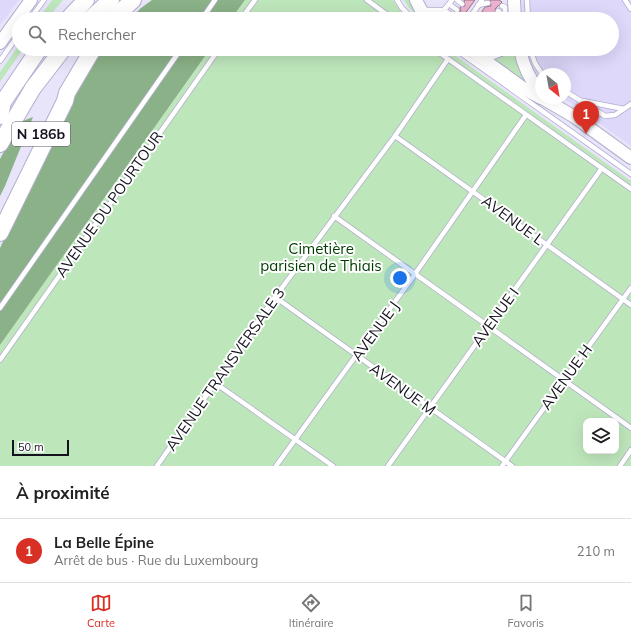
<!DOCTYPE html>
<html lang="fr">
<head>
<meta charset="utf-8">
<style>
  :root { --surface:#fff; --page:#f2f2f2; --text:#222; --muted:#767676; --line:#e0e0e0; --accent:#d93025 }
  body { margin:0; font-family:Mulish,sans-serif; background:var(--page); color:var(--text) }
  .controls { position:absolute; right:12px; bottom:12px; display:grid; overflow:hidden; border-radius:8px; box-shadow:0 4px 16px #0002 }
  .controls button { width:36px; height:36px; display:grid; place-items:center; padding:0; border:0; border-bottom:1px solid var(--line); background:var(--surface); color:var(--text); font:20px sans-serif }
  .compass { position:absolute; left:535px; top:68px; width:36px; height:36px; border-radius:50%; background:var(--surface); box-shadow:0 4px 16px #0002; rotate:149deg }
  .scale { position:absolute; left:12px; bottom:10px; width:57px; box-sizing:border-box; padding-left:4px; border:2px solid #14121e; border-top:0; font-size:11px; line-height:14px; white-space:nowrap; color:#14121e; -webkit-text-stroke:3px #fff; paint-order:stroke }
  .you { position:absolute; left:400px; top:278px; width:14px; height:14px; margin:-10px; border:3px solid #fff; border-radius:50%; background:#1a73e8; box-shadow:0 0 0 6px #1a73e833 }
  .badge { display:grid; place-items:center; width:26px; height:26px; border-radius:50%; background:var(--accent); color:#fff; font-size:13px; font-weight:700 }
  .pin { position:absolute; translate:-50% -33px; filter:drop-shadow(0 1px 2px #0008) }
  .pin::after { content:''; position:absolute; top:21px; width:14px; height:12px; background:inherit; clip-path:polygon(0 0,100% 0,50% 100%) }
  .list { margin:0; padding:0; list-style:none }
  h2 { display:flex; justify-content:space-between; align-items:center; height:52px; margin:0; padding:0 16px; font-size:17px }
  h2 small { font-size:13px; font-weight:400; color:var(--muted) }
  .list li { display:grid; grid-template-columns:26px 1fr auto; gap:12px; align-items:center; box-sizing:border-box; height:64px; padding:0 16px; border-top:1px solid var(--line) }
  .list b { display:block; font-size:15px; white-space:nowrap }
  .list p { margin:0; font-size:13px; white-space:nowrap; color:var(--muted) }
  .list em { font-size:13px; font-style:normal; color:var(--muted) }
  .icon { flex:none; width:22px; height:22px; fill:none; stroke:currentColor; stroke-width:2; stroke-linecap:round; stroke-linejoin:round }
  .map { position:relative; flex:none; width:631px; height:466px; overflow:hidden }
  .search { position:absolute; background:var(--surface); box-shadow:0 4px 16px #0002; left:12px; right:12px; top:12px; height:44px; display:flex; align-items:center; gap:10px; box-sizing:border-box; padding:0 14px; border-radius:22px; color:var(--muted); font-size:15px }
  .sheet { height:116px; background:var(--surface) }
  nav { display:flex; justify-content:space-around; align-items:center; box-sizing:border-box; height:56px; border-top:1px solid var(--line); background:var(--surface); font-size:11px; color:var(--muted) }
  nav a { display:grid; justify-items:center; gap:2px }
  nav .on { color:var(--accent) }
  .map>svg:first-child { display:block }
  .built { fill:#ded9fb }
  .green { fill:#bee6bb; fill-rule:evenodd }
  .forest { fill:#8ab187 }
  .building { fill:#ecb3cf; stroke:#987686 }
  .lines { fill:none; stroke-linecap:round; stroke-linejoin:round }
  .lane-casing { stroke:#b3aecf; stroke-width:6 }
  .secondary-casing { stroke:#b3aecf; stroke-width:14 }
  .highway-casing { stroke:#b3aecf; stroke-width:18 }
  .lane { stroke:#fff; stroke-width:4.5 }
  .secondary { stroke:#fff; stroke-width:12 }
  .highway { stroke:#fff; stroke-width:16 }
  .labels { text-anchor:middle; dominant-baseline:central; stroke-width:4; stroke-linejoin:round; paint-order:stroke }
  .shield { fill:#fff; stroke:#5a5962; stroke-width:1 }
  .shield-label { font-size:14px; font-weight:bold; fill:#14121e }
  .street-label { font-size:15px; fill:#14121e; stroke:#fff }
  .park-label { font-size:15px; fill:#003c01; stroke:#fff }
</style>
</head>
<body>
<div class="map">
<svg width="631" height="466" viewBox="0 0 631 466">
  <rect width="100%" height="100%" fill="#e8e5fa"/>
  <g class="built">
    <polygon points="0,0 19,0 0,25"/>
    <polygon points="522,0 631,0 631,146 564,98 565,74 541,74 541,82 534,76 527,60 526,49 612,49 612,19 523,19"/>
  </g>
  <g class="green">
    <polygon points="52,0 63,0 47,19 38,19"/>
    <polygon points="245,0 393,0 405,18 231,19"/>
    <polygon points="404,0 410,0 422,19 409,8"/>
    <polygon points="19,45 19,49 23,49 0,82 0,72"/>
    <path d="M210 49H446L631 181V466H0V345ZM586 421H616V451H586Z"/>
    <polygon points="510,49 516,49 518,68 526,86 488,59"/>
  </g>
  <g class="forest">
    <polygon points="152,0 245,0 231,19 130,19 141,8"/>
    <polygon points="102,49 210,49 0,345 0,248 80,85"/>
    <polygon points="33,117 5,186 0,196 0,159 20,122"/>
  </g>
  <g class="building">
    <polygon points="464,0 475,0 461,19 455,19 456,13 461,11 460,7 465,6"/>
    <polygon points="490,0 499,0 502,2 495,9 496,14 492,19 477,19 485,7 491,6"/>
  </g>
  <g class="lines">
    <g class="lane-casing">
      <g id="lane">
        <polyline points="367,0 393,19"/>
        <polyline points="397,0 402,8 413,19"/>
        <polyline points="457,0 462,4"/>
        <polyline points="527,0 528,19"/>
        <polyline points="625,0 631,9"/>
        <polyline points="449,4 457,10"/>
        <polyline points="478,5 488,3"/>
        <polyline points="502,6 505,7 505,16"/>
        <polyline points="423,10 444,10 453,16"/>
        <polyline points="444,10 452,0"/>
        <polyline points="498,11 505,17"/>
        <polyline points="30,19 44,0"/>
        <polyline points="202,19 215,0"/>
        <polyline points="241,19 255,0"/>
        <polyline points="469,19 482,0"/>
        <polyline points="434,49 631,189"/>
        <polyline points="455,49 631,174"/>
        <polyline points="530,49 535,63 542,74"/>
        <polyline points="0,61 19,34"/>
        <polyline points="565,91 605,116 615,115 631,104"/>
        <polyline points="583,101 624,109"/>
        <polyline points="573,115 582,101"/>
        <polyline points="395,136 631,305"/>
        <polyline points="334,216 631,428"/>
        <polyline points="275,297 512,466"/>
        <polyline points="0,308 181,49"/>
        <polyline points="0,360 219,49"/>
        <polyline points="215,383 333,466"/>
        <polyline points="157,466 275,297 395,136 448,59"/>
        <polyline points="276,466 415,274 526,115"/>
        <polyline points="388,466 602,168"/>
        <polyline points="502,466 631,288"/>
        <polyline points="620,466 631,450"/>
      </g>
    </g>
    <g class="secondary-casing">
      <g id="secondary">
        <polyline points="416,0 421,10 429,19"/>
        <polyline points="514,0 515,19"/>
        <polyline points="0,43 31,0"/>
        <polyline points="469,49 526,90 541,98"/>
        <path d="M520 49C523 67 530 80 541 94"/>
        <polyline points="477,55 493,53 503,49"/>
        <polyline points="542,98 573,116 631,158"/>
      </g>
    </g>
    <g class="highway-casing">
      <g id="highway">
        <polyline points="68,19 86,0"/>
        <polyline points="90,19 111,0"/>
        <polyline points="113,19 133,0"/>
        <polyline points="0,116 3,102 39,49"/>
        <polyline points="0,144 33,88 63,49"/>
        <polyline points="0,233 65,101 67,93 93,49"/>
      </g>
    </g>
    <use href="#lane" class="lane"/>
    <use href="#secondary" class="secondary"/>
    <use href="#highway" class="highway"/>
  </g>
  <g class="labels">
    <rect class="shield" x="12" y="122" width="58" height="24" rx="3"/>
    <g class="shield-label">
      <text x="41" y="134">N 186b</text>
    </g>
    <g class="street-label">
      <text transform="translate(109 204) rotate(-55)">AVENUE DU POURTOUR</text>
      <text transform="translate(513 220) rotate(36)">AVENUE L</text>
      <text transform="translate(495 317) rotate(-54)">AVENUE I</text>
      <text transform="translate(375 331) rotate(-54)">AVENUE J</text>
      <text transform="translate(225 369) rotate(-55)">AVENUE TRANSVERSALE 3</text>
      <text transform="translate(566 377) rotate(-54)">AVENUE H</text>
      <text transform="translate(403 389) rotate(36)">AVENUE M</text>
    </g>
    <g class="park-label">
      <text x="321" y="248">Cimetière<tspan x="321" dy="17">parisien de Thiais</tspan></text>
    </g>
  </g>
</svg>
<div class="controls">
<button><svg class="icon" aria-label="layers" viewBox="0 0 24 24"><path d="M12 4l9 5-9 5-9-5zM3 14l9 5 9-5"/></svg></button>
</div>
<svg class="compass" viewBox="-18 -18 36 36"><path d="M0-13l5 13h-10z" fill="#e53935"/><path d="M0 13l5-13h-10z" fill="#767676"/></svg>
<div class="scale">50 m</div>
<div class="you"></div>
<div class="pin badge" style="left:586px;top:134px">1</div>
<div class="search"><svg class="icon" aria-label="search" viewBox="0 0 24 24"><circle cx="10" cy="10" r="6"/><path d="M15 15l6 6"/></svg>Rechercher</div>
</div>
<section class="sheet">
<h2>À proximité<small></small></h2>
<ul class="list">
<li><span class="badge">1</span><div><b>La Belle Épine</b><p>Arrêt de bus · Rue du Luxembourg</p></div><em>210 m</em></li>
</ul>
</section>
<nav>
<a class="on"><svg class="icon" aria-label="map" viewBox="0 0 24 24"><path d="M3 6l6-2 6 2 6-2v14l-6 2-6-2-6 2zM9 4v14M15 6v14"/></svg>Carte</a>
<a><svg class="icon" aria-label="directions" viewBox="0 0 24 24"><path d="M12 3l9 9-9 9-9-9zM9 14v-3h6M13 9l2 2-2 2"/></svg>Itinéraire</a>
<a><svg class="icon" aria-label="saved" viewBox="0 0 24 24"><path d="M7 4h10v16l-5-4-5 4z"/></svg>Favoris</a>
</nav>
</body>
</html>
